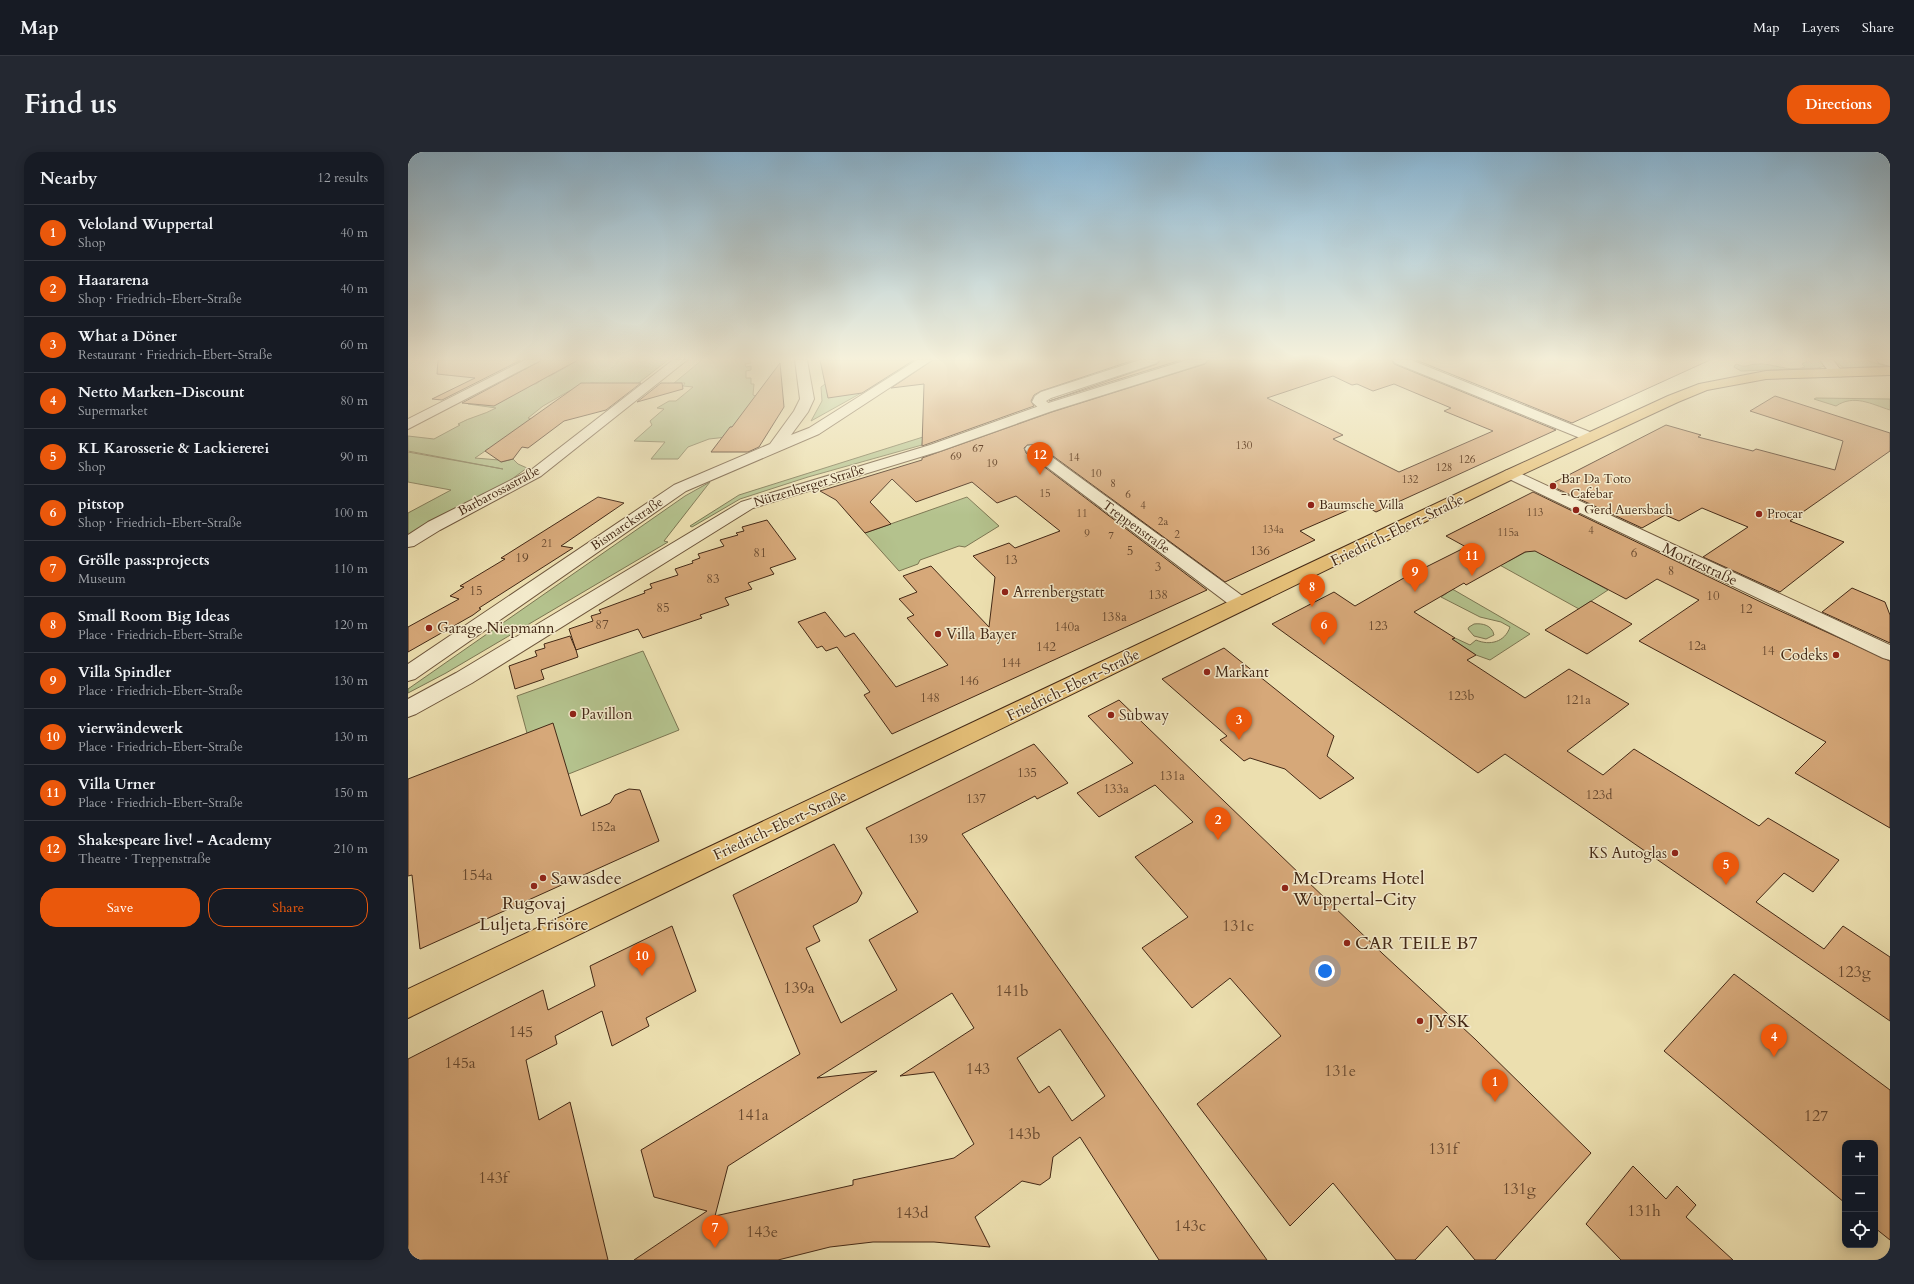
<!DOCTYPE html>
<html lang="en">
<head>
<meta charset="utf-8">
<style>
  :root { --surface:#171b24; --page:#242831; --text:#f1f3f6; --muted:#9ea1a6; --line:#363941; --accent:#ea580c }
  body { margin:0; font-family:Cardo,serif; background:var(--page); color:var(--text) }
  .controls { position:absolute; right:12px; bottom:12px; display:grid; overflow:hidden; border-radius:8px; box-shadow:0 2px 10px #0003 }
  .controls button { width:36px; height:36px; display:grid; place-items:center; padding:0; border:0; border-bottom:1px solid var(--line); background:var(--surface); color:var(--text); font:20px sans-serif }
  .you { position:absolute; left:917px; top:819px; width:14px; height:14px; margin:-10px; border:3px solid #fff; border-radius:50%; background:#1a73e8; box-shadow:0 0 0 6px #1a73e833 }
  .badge { display:grid; place-items:center; width:26px; height:26px; border-radius:50%; background:var(--accent); color:#fff; font-size:13px; font-weight:700 }
  .pin { position:absolute; translate:-50% -33px; filter:drop-shadow(0 1px 2px #0008) }
  .pin::after { content:''; position:absolute; top:21px; width:14px; height:12px; background:inherit; clip-path:polygon(0 0,100% 0,50% 100%) }
  .list { margin:0; padding:0; list-style:none }
  h2 { display:flex; justify-content:space-between; align-items:center; height:52px; margin:0; padding:0 16px; font-size:17px }
  h2 small { font-size:13px; font-weight:400; color:var(--muted) }
  .list li { display:grid; grid-template-columns:26px 1fr auto; gap:12px; align-items:center; box-sizing:border-box; height:56px; padding:0 16px; border-top:1px solid var(--line) }
  .list b { display:block; font-size:15px; white-space:nowrap }
  .list p { margin:0; font-size:13px; white-space:nowrap; color:var(--muted) }
  .list em { font-size:13px; font-style:normal; color:var(--muted) }
  .actions { display:flex; gap:8px; padding:12px 16px }
  .actions a { flex:1; padding:9px 0; border:1px solid var(--accent); border-radius:16px; text-align:center; font-size:14px; color:var(--accent) }
  .actions .main { background:var(--accent); color:#fff }
  .icon { flex:none; width:22px; height:22px; fill:none; stroke:currentColor; stroke-width:2; stroke-linecap:round; stroke-linejoin:round }
  .map { position:relative; flex:none; width:1482px; height:1108px; overflow:hidden; border-radius:16px }
  header { display:flex; align-items:center; gap:24px; box-sizing:border-box; height:56px; padding:0 20px; background:var(--surface); border-bottom:1px solid var(--line) }
  header strong { font-size:19px }
  nav { display:flex; gap:22px; margin-inline-start:auto; font-size:14px }
  .intro { display:flex; align-items:center; justify-content:space-between; box-sizing:border-box; height:96px; padding:0 24px }
  h1 { margin:0; font-size:28px }
  .button { padding:10px 18px; border-radius:16px; background:var(--accent); color:#fff; font-size:14px; font-weight:700 }
  main { display:flex; gap:24px; padding:0 24px }
  aside { flex:1; background:var(--surface); border-radius:16px; box-shadow:0 2px 10px #0003 }
  .map>svg:first-child { display:block }
  .green { fill:#b4c28d; stroke:#7c7652 }
  .building { fill:#d6a879; stroke:#442916; fill-rule:evenodd }
  .lines { fill:none; stroke-linecap:round; stroke-linejoin:round }
  .minor-casing { stroke:#6e563c; stroke-width:2 }
  .tertiary-casing { stroke:#6e563c; stroke-width:2 }
  .secondary-casing { stroke:#442916; stroke-width:2 }
  .primary-casing { stroke:#442916; stroke-width:2 }
  .minor { fill:#f3eacb; fill-rule:evenodd }
  .tertiary { fill:#f3eacb; fill-rule:evenodd }
  .secondary { fill:#f3eacb; fill-rule:evenodd }
  .primary { fill:#e6c078; fill-rule:evenodd }
  .poi-dot { fill:#8f2418; stroke:#f3eacb; stroke-width:1.5 }
  .labels { text-anchor:middle; dominant-baseline:central; stroke-width:3; stroke-linejoin:round; paint-order:stroke }
  .far-number-label { font-size:11px; fill:#68492f }
  .far-poi-label { font-size:13px; fill:#442916; stroke:#f3eacb; text-anchor:start }
  .far-street-label { font-size:13px; fill:#442916; stroke:#f3eacb }
  .number-label { font-size:13px; fill:#68492f }
  .street-label { font-size:15px; fill:#442916; stroke:#f3eacb }
  .poi-label { font-size:15px; fill:#442916; stroke:#f3eacb; text-anchor:start }
  .near-number-label { font-size:16px; fill:#68492f }
  .near-poi-label { font-size:18px; fill:#442916; stroke:#f3eacb; text-anchor:start }
</style>
</head>
<body>
<header>
<strong>Map</strong>
<nav><a>Map</a><a>Layers</a><a>Share</a></nav>
</header>
<div class="intro"><h1>Find us</h1><a class="button">Directions</a></div>
<main>
<aside>
<h2>Nearby<small>12 results</small></h2>
<ul class="list">
<li><span class="badge">1</span><div><b>Veloland Wuppertal</b><p>Shop</p></div><em>40 m</em></li>
<li><span class="badge">2</span><div><b>Haararena</b><p>Shop · Friedrich-Ebert-Straße</p></div><em>40 m</em></li>
<li><span class="badge">3</span><div><b>What a Döner</b><p>Restaurant · Friedrich-Ebert-Straße</p></div><em>60 m</em></li>
<li><span class="badge">4</span><div><b>Netto Marken-Discount</b><p>Supermarket</p></div><em>80 m</em></li>
<li><span class="badge">5</span><div><b>KL Karosserie &amp; Lackiererei</b><p>Shop</p></div><em>90 m</em></li>
<li><span class="badge">6</span><div><b>pitstop</b><p>Shop · Friedrich-Ebert-Straße</p></div><em>100 m</em></li>
<li><span class="badge">7</span><div><b>Grölle pass:projects</b><p>Museum</p></div><em>110 m</em></li>
<li><span class="badge">8</span><div><b>Small Room Big Ideas</b><p>Place · Friedrich-Ebert-Straße</p></div><em>120 m</em></li>
<li><span class="badge">9</span><div><b>Villa Spindler</b><p>Place · Friedrich-Ebert-Straße</p></div><em>130 m</em></li>
<li><span class="badge">10</span><div><b>vierwändewerk</b><p>Place · Friedrich-Ebert-Straße</p></div><em>130 m</em></li>
<li><span class="badge">11</span><div><b>Villa Urner</b><p>Place · Friedrich-Ebert-Straße</p></div><em>150 m</em></li>
<li><span class="badge">12</span><div><b>Shakespeare live! - Academy</b><p>Theatre · Treppenstraße</p></div><em>210 m</em></li>
</ul>
<div class="actions"><a class="main">Save</a><a>Share</a></div>
</aside>
<div class="map">
<svg width="1482" height="1108" viewBox="0 0 1482 1108">
  <rect width="100%" height="100%" fill="#ecdfaf"/>
  <filter id="stains"><feTurbulence type="fractalNoise" baseFrequency=".005" numOctaves="4"/><feColorMatrix values="0 0 0 0 .2 0 0 0 0 .09 0 0 0 0 .02 0 0 0 .5 -.17"/></filter>
  <radialGradient id="worn" r=".72"><stop offset=".6" stop-color="#630" stop-opacity="0"/><stop offset="1" stop-color="#630" stop-opacity=".3"/></radialGradient>
  <g class="green">
    <path d="M171 208H260L228 233 183 231 171 239H161L135 254 120 266 125 267 84 297H80L67 306 91 308 93 310 105 307 110 312 119 316 93 335 0 385V361L43 338 0 330V300L95 317 0 299V284L26 287 52 273 50 272C62 265 76 263 88 256L60 252 100 231 128 232 139 224H142Z"/>
    <polygon points="294,208 342,208 343,211 337,212 338,215 343,214 343,218 338,219 338,226 343,226 343,232 346,232 345,243 348,244 335,275 322,275 319,285 301,287 280,295 270,307 243,307 257,290 226,289 244,273 242,269 256,257 249,256 261,249 268,249 285,235 275,234 277,231 266,231"/>
    <polygon points="505,208 482,225 403,269 414,249 413,235 424,227"/>
    <path d="M1401 208H1413L1416 212V214L1410 216 1333 219 1326 215 1328 212C1341 217 1338 212 1350 212 1365 211 1382 221 1397 215L1394 212Z"/>
    <polygon points="1424,208 1458,208 1477,214 1436,216"/>
    <path d="M1408 246 1482 247V258C1463 252 1446 242 1428 254L1406 247Z"/>
    <polygon points="515,285 514,293 400,325 332,347 284,375 282,374 331,343"/>
    <polygon points="302,330 256,389 260,390 38,521 0,541 0,537 277,344"/>
    <polygon points="559,345 591,374 557,395 551,394 512,408 510,412 491,419 457,381"/>
    <polygon points="1129,394 1158,415 1200,438 1171,457 1070,401 1078,397 1101,409"/>
    <path d="M1031 432 1046 438 1122 482 1082 508 1068 503 1044 487 1047 486 1062 493 1068 488C1082 494 1097 490 1102 475L1093 470 1072 465 1033 445 1039 441 1028 434Z"/>
    <path d="M1066 472C1074 471 1084 473 1086 483L1078 487 1066 484 1060 477 1061 475Z"/>
    <polygon points="235,499 271,578 133,633 109,544"/>
  </g>
  <g class="building">
    <polygon points="30,208 113,208 34,248 24,247 67,226 29,222"/>
    <polygon points="134,208 170,208 86,254 54,251"/>
    <polygon points="412,208 506,208 454,241 420,246"/>
    <polygon points="525,208 726,208 633,239 626,243 623,249 626,254 514,294 516,232 483,236"/>
    <polygon points="752,208 773,208 641,249 749,212"/>
    <path d="M800 208H984L986 212 1148 278 968 360 954 352 892 379 907 388 817 430 630 293H619L616 296 618 301 799 438 484 582 456 543 462 540 429 495 418 499 414 494 409 496 390 470 417 460 437 485 446 481 488 535 540 513 499 466 506 463 491 447 509 440 495 424 523 414 581 475 587 425 565 404 601 391 607 396 652 379 608 344 589 351 564 330 508 350 484 327 462 350 483 372 457 381 428 348 412 339 514 308V306L644 260 797 212ZM925 224 944 233 949 232 965 239 986 232 1043 256 1036 259 1085 279 991 320 925 287 935 283 859 246Z"/>
    <polygon points="1008,208 1302,208 1164,271"/>
    <polygon points="372,211 376,255 351,295 340,300 303,300 322,275 324,275"/>
    <polygon points="173,231 233,231 198,258 156,269 120,296 114,295 105,307 93,310 77,299"/>
    <polygon points="253,231 274,231 275,237 229,250"/>
    <polygon points="1367,244 1482,281 1482,299 1382,369 1436,390 1372,440 1295,405 1340,375 1294,356 1271,369 1257,363 1234,376 1141,333 1258,273 1293,283 1290,285 1345,299 1348,297 1427,318 1435,289 1342,259"/>
    <polygon points="1125,340 1357,452 1482,509 1482,676 1387,621 1418,590 1231,489 1291,448 1249,427 1218,447 1127,399 1117,400 1058,433 1056,431 1006,460 1047,486 1044,487 1068,503 1059,508 1117,546 1161,517 1221,552 1159,599 1195,623 1226,597 1351,674 1360,666 1431,708 1405,740 1376,721 1348,750 1416,797 1435,774 1482,805 1482,869 1097,602 1070,621 864,472 926,440 947,454 994,427 1058,395 1038,384"/>
    <polygon points="190,345 216,351 153,394 165,396 71,456 73,457 65,463 0,500 0,475 51,447 42,444 56,435 52,434 97,407 93,406"/>
    <polygon points="359,368 388,407 362,416 366,422 340,431 344,437 317,446 321,453 292,463 294,466 235,486 230,477 168,498 170,505 133,518 136,527 107,537 101,514 129,504 127,499 137,496 136,492 162,484 168,498 161,477 185,469 183,464 193,461 191,458 237,441 236,439 244,436 242,432 270,423 267,417 285,411 284,409 292,406 290,402 316,394 312,388 330,383 328,381 336,379 334,375"/>
    <polygon points="1444,436 1477,450 1482,463 1482,491 1414,460"/>
    <polygon points="1183,449 1224,472 1179,502 1137,478"/>
    <polygon points="816,496 926,584 919,604 946,626 912,647 877,617 842,606 836,609 812,588 819,584 754,527"/>
    <polygon points="711,548 975,802 1067,887 1183,1001 1087,1108 1067,1108 1039,1074 1007,1108 988,1108 925,1031 882,1074 789,952 873,884 822,826 784,856 734,796 780,765 727,705 785,670 747,633 691,665 669,641 725,611 680,564"/>
    <polygon points="145,571 173,664 202,651 207,643 221,637 232,638 251,689 12,797 4,723 0,724 0,627"/>
    <path d="M626 592 660 631 629 647 627 644 554 682 859 1108H751L672 985 645 1005 642 1026 632 1033 614 1029 567 1065 582 1095 526 1090H465L422 1095 370 1108H226L299 1059 246 1045 233 998 392 902 325 743 426 692 454 741 449 750 405 774 412 789 398 796 433 871 489 838 461 788 510 760 458 676ZM544 841 566 876 492 924 526 920 566 992 546 1006 445 1028V1033L307 1064 320 1014 469 919 409 926ZM652 877 697 944 664 969 641 934 631 941 609 906Z"/>
    <polygon points="264,774 288,839 238,866 241,874 204,894 194,859 147,884 149,892 118,908 131,968 162,950 200,1108 0,1108 0,907 135,838 140,858 187,834 182,814"/>
    <polygon points="1326,822 1482,938 1482,1088 1467,1076 1467,991 1437,991 1437,1051 1256,899"/>
    <polygon points="1225,1014 1258,1047 1269,1034 1288,1053 1278,1065 1325,1108 1213,1108 1178,1072"/>
  </g>
  <g class="lines">
    <g class="minor-casing">
      <g id="minor">
        <polygon points="117,208 133,208 0,277 0,267"/>
        <polygon points="265,208 279,208 133,324 32,378 6,394 0,395 0,383 20,370 123,318"/>
        <polygon points="387,208 399,208 406,247 400,260 383,283 401,276 509,208 524,208 411,282 278,339 7,527 0,529 0,512 266,333 362,292 386,259 392,247"/>
        <polygon points="732,208 751,208 749,211 643,246 638,249 646,256 644,259 634,259 624,250 627,244 633,240"/>
        <polygon points="985,208 1003,208 1187,282 1189,285 1187,288 1177,288 987,211"/>
        <polygon points="624,293 629,294 840,448 843,452 840,456 833,458 826,456 619,300 617,297 619,294"/>
        <polygon points="1103,317 1482,493 1482,508 1475,506 1097,325 1095,322 1097,319"/>
      </g>
    </g>
    <g class="tertiary-casing">
      <polygon id="tertiary" points="779,208 799,208 797,211 644,259 532,299 345,356 64,531 8,562 0,565 0,547 48,521 333,350 522,293 634,253"/>
    </g>
    <g class="secondary-casing">
      <g id="secondary">
        <path d="M1412 208H1425L1435 221 1434 224C1424 226 1418 216 1412 208Z"/>
        <polygon points="1469,208 1482,208 1482,214 1471,211"/>
      </g>
    </g>
    <g class="primary-casing">
      <polygon id="primary" points="1482,215 1482,223 1358,227 1299,238 1270,250 1109,325 0,866 0,837 1097,319 1260,244 1291,232 1358,219"/>
    </g>
    <use href="#minor" class="minor"/>
    <use href="#tertiary" class="tertiary"/>
    <use href="#secondary" class="secondary"/>
    <use href="#primary" class="primary"/>
  </g>
  <linearGradient id="sky" x2="0" y2="1"><stop stop-color="#89b6d4"/><stop offset="0.57" stop-color="#f6f1db"/><stop offset="1" stop-color="#f6f1db" stop-opacity="0"/></linearGradient>
  <rect width="1482" height="363" fill="url(#sky)"/>
  <g class="poi-dot">
    <circle cx="1145" cy="334" r="4"/>
    <circle cx="903" cy="353" r="4"/>
    <circle cx="1168" cy="358" r="4"/>
    <circle cx="1351" cy="362" r="4"/>
    <circle cx="597" cy="440" r="4"/>
    <circle cx="21" cy="476" r="4"/>
    <circle cx="530" cy="482" r="4"/>
    <circle cx="1428" cy="503" r="4"/>
    <circle cx="799" cy="520" r="4"/>
    <circle cx="165" cy="562" r="4"/>
    <circle cx="703" cy="563" r="4"/>
    <circle cx="1267" cy="701" r="4"/>
    <circle cx="135" cy="726" r="4"/>
    <circle cx="126" cy="734" r="4"/>
    <circle cx="877" cy="736" r="4"/>
    <circle cx="939" cy="791" r="4"/>
    <circle cx="1012" cy="869" r="4"/>
  </g>
  <g class="labels">
    <g class="far-number-label">
      <text x="836" y="293">130</text>
      <text x="570" y="296">67</text>
      <text x="548" y="304">69</text>
      <text x="666" y="305">14</text>
      <text x="1059" y="307">126</text>
      <text x="584" y="311">19</text>
      <text x="1036" y="315">128</text>
      <text x="688" y="321">10</text>
      <text x="1002" y="327">132</text>
      <text x="705" y="331">8</text>
      <text x="637" y="341">15</text>
      <text x="720" y="342">6</text>
      <text x="735" y="353">4</text>
      <text x="1127" y="360">113</text>
      <text x="674" y="361">11</text>
      <text x="755" y="369">2a</text>
      <text x="865" y="377">134a</text>
      <text x="1183" y="378">4</text>
      <text x="1100" y="380">115a</text>
      <text x="679" y="381">9</text>
      <text x="769" y="382">2</text>
      <text x="703" y="383">7</text>
      <text x="139" y="391">21</text>
    </g>
    <g class="far-poi-label">
      <text x="1153" y="327">Bar Da Toto<tspan x="1153" dy="15">- Cafebar</tspan></text>
      <text x="911" y="353">Baumsche Villa</text>
      <text x="1176" y="358">Gerd Auersbach</text>
      <text x="1359" y="362">Procar</text>
    </g>
    <g class="far-street-label">
      <text transform="translate(401 334) rotate(-17)">Nützenberger Straße</text>
      <text transform="translate(91 339) rotate(-28)">Barbarossastraße</text>
      <text transform="translate(219 372) rotate(-34)">Bismarckstraße</text>
      <text transform="translate(728 375) rotate(36)">Treppenstraße</text>
    </g>
    <g class="number-label">
      <text x="722" y="399">5</text>
      <text x="852" y="399">136</text>
      <text x="352" y="401">81</text>
      <text x="1226" y="401">6</text>
      <text x="114" y="406">19</text>
      <text x="603" y="408">13</text>
      <text x="750" y="415">3</text>
      <text x="1263" y="419">8</text>
      <text x="305" y="427">83</text>
      <text x="68" y="439">15</text>
      <text x="750" y="443">138</text>
      <text x="1305" y="444">10</text>
      <text x="255" y="456">85</text>
      <text x="1338" y="457">12</text>
      <text x="706" y="465">138a</text>
      <text x="194" y="473">87</text>
      <text x="970" y="474">123</text>
      <text x="659" y="475">140a</text>
      <text x="1289" y="494">12a</text>
      <text x="638" y="495">142</text>
      <text x="1360" y="499">14</text>
      <text x="603" y="511">144</text>
      <text x="561" y="529">146</text>
      <text x="1053" y="544">123b</text>
      <text x="522" y="546">148</text>
      <text x="1170" y="548">121a</text>
      <text x="619" y="621">135</text>
      <text x="764" y="624">131a</text>
      <text x="708" y="637">133a</text>
      <text x="1191" y="643">123d</text>
      <text x="568" y="647">137</text>
      <text x="195" y="675">152a</text>
      <text x="510" y="687">139</text>
    </g>
    <g class="street-label">
      <text transform="translate(989 378) rotate(-26)">Friedrich-Ebert-Straße</text>
      <text transform="translate(1292 412) rotate(25)">Moritzstraße</text>
      <text transform="translate(665 533) rotate(-26)">Friedrich-Ebert-Straße</text>
      <text transform="translate(372 673) rotate(-25)">Friedrich-Ebert-Straße</text>
    </g>
    <g class="poi-label">
      <text x="605" y="440">Arrenbergstatt</text>
      <text x="29" y="476">Garage Niepmann</text>
      <text x="538" y="482">Villa Bayer</text>
      <text x="1420" y="503" text-anchor="end">Codeks</text>
      <text x="807" y="520">Markant</text>
      <text x="173" y="562">Pavillon</text>
      <text x="711" y="563">Subway</text>
      <text x="1259" y="701" text-anchor="end">KS Autoglas</text>
    </g>
    <g class="near-number-label">
      <text x="69" y="723">154a</text>
      <text x="830" y="774">131c</text>
      <text x="1446" y="820">123g</text>
      <text x="391" y="836">139a</text>
      <text x="604" y="839">141b</text>
      <text x="113" y="880">145</text>
      <text x="52" y="911">145a</text>
      <text x="570" y="917">143</text>
      <text x="932" y="919">131e</text>
      <text x="345" y="963">141a</text>
      <text x="1408" y="964">127</text>
      <text x="616" y="982">143b</text>
      <text x="1035" y="997">131f</text>
      <text x="85" y="1026">143f</text>
      <text x="1111" y="1037">131g</text>
      <text x="1236" y="1059">131h</text>
      <text x="504" y="1061">143d</text>
      <text x="782" y="1074">143c</text>
      <text x="354" y="1080">143e</text>
    </g>
    <g class="near-poi-label">
      <text x="143" y="726">Sawasdee</text>
      <text x="885" y="726">McDreams Hotel<tspan x="885" dy="21">Wuppertal-City</tspan></text>
      <text x="126" y="751" text-anchor="middle">Rugovaj<tspan x="126" dy="21">Luljeta Frisöre</tspan></text>
      <text x="947" y="791">CAR TEILE B7</text>
      <text x="1020" y="869">JYSK</text>
    </g>
  </g>
  <rect width="100%" height="100%" filter="url(#stains)"/>
  <rect width="100%" height="100%" fill="url(#worn)"/>
</svg>
<div class="controls">
<button>+</button>
<button>−</button>
<button><svg class="icon" aria-label="locate" viewBox="0 0 24 24"><circle cx="12" cy="12" r="6"/><path d="M12 2v4M12 18v4M2 12h4M18 12h4"/></svg></button>
</div>
<div class="you"></div>
<div class="pin badge" style="left:1087px;top:950px">1</div>
<div class="pin badge" style="left:810px;top:688px">2</div>
<div class="pin badge" style="left:831px;top:588px">3</div>
<div class="pin badge" style="left:1366px;top:905px">4</div>
<div class="pin badge" style="left:1318px;top:733px">5</div>
<div class="pin badge" style="left:916px;top:493px">6</div>
<div class="pin badge" style="left:307px;top:1096px">7</div>
<div class="pin badge" style="left:904px;top:455px">8</div>
<div class="pin badge" style="left:1007px;top:440px">9</div>
<div class="pin badge" style="left:234px;top:824px">10</div>
<div class="pin badge" style="left:1064px;top:424px">11</div>
<div class="pin badge" style="left:632px;top:323px">12</div>
</div>
</main>
</body>
</html>
